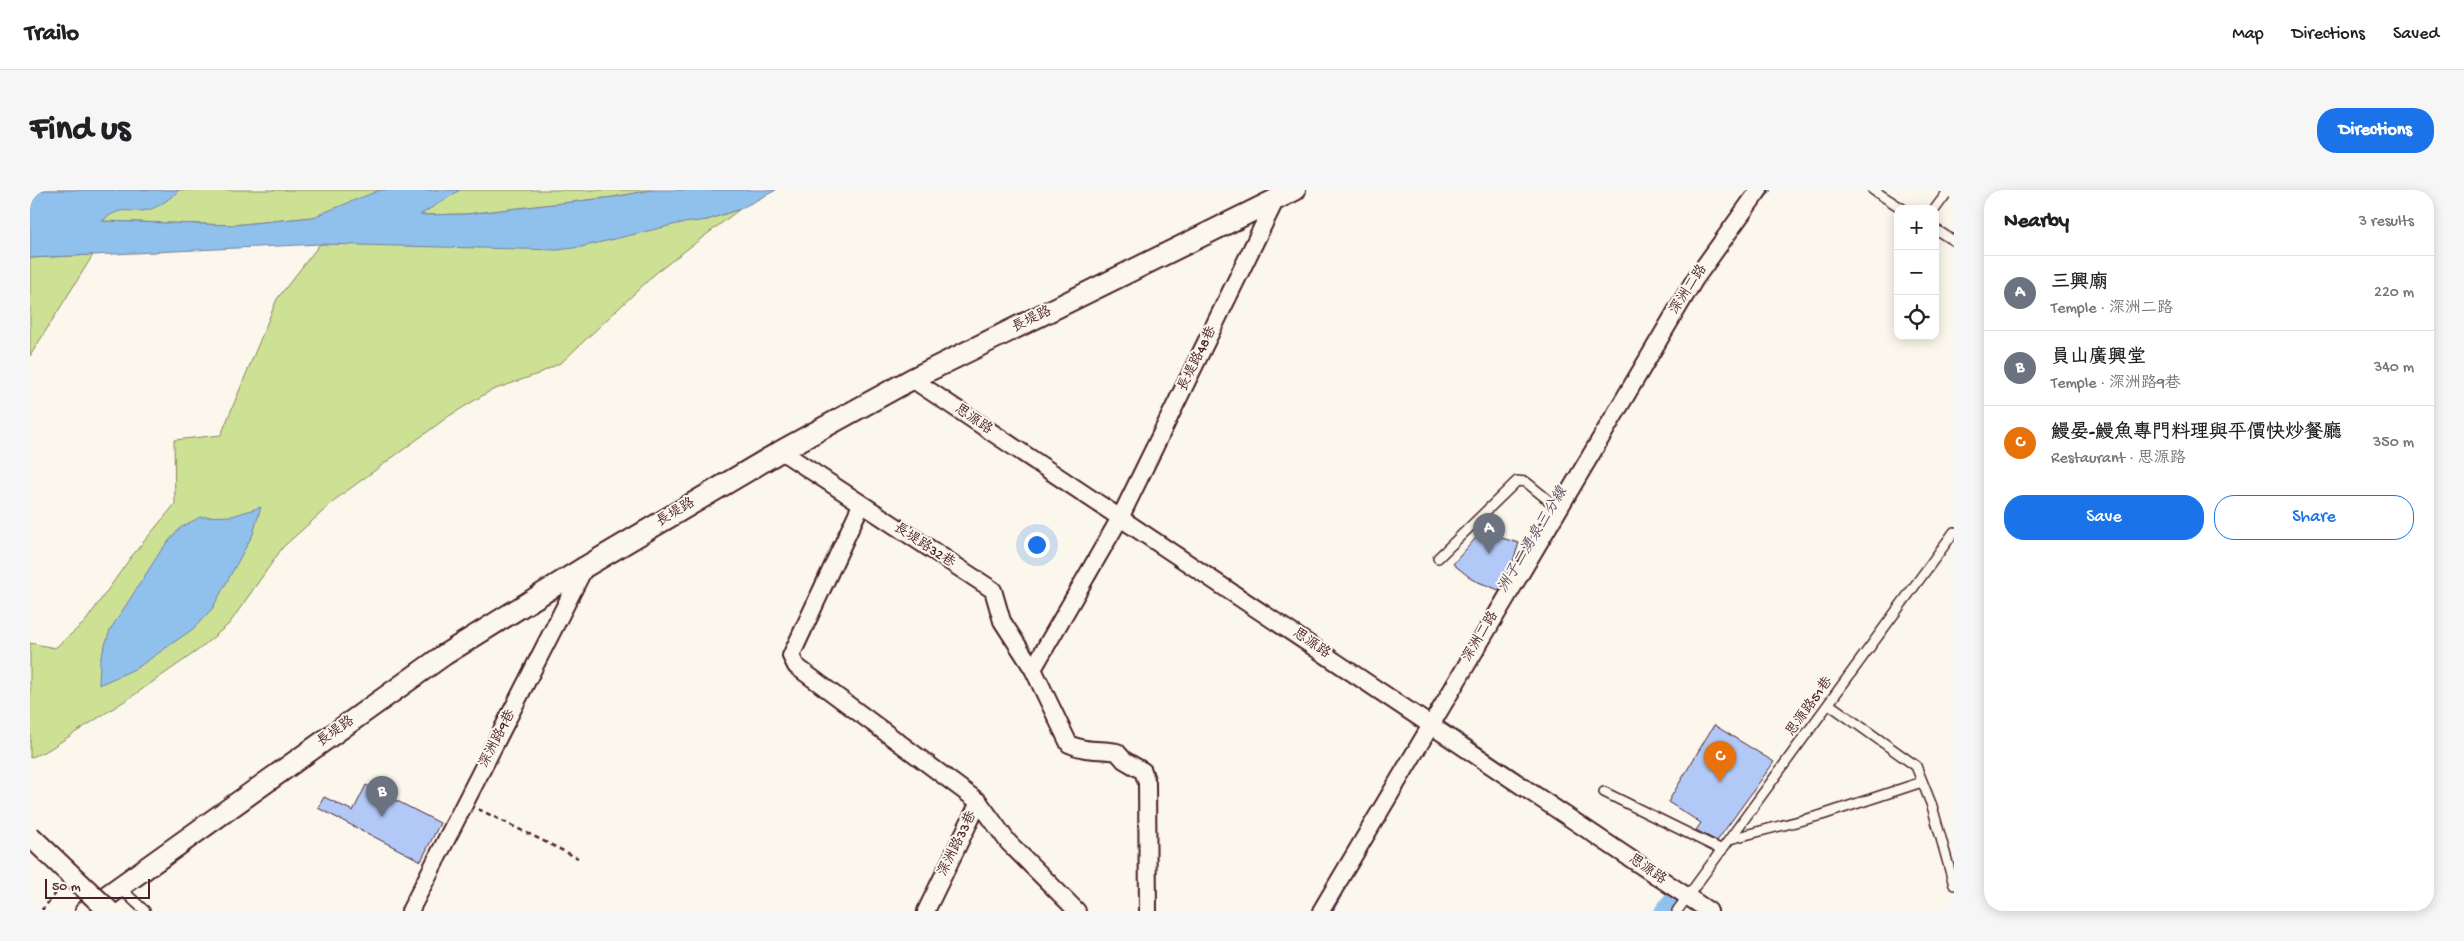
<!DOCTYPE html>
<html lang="en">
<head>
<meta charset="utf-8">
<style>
  :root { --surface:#fff; --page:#f6f6f6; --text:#202124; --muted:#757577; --line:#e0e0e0; --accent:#1a73e8 }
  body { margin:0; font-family:"Gochi Hand","LXGW WenKai TC",sans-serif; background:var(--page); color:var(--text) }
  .controls { position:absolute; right:15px; top:15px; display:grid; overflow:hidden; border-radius:10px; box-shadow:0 2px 12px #0003 }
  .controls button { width:45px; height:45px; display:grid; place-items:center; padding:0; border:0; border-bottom:1px solid var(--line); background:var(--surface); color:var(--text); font:25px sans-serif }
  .scale { position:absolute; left:15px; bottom:12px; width:105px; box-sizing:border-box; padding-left:5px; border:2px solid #4a1f2b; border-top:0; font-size:14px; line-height:18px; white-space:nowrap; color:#4a1f2b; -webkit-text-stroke:4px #fbf7ec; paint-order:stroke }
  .you { position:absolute; left:1006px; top:354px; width:18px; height:18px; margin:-12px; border:4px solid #fff; border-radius:50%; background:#1a73e8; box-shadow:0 0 0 8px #1a73e833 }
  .badge { display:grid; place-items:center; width:32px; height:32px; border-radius:50%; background:var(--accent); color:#fff; font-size:16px; font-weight:700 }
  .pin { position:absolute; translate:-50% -41px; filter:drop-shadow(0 1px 2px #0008) }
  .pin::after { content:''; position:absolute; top:26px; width:18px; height:15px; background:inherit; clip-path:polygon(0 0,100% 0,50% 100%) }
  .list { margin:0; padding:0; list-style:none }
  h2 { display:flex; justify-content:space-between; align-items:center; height:65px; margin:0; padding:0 20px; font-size:21px }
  h2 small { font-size:16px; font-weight:400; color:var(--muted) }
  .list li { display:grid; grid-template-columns:32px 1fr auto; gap:15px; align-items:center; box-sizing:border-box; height:75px; padding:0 20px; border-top:1px solid var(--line) }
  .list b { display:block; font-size:19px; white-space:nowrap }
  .list p { margin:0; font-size:16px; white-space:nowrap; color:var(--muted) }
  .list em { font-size:16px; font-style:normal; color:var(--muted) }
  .actions { display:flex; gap:10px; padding:15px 20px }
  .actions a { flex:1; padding:11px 0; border:1px solid var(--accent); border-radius:20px; text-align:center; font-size:18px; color:var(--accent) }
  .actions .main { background:var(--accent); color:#fff }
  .icon { flex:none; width:28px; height:28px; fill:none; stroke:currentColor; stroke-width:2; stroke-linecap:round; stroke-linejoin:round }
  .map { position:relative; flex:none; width:1924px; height:721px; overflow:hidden; border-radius:20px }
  header { display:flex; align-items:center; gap:30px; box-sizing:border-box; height:70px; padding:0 25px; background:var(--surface); border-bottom:1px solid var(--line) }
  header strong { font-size:24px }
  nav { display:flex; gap:28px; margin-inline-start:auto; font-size:18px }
  .intro { display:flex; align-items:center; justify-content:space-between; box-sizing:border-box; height:120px; padding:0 30px }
  h1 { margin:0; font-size:35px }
  .button { padding:12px 22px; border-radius:20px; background:var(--accent); color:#fff; font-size:18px; font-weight:700 }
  main { display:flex; gap:30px; padding:0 30px }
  aside { flex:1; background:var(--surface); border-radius:20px; box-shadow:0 2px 12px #0003 }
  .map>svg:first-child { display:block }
  .green { fill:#cde195; stroke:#8c8060 }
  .water { fill:#90c1ec; stroke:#74809f }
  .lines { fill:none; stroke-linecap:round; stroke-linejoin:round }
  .stream { stroke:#74809f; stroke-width:4.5 }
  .canal { stroke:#90c1ec; stroke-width:15 }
  .building { fill:#b2c9f7; stroke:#4a1f2b }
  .service-casing { stroke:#4a1f2b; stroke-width:12 }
  .minor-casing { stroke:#4a1f2b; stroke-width:20 }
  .tertiary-casing { stroke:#4a1f2b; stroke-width:24 }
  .path { stroke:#4a1f2b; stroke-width:2.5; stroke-dasharray:5 4; stroke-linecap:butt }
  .service { stroke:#fbf7ec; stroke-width:9 }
  .minor { stroke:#fbf7ec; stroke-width:16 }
  .tertiary { stroke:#fbf7ec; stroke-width:20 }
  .tertiary-bridge-casing { stroke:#4a1f2b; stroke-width:24; stroke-linecap:butt }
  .tertiary-bridge { stroke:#fbf7ec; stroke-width:20 }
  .labels { text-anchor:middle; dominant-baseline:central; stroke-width:4; stroke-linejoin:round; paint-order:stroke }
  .street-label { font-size:14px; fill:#4a1f2b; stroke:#fbf7ec }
  .water-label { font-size:15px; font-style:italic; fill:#5f5065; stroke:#fbf7ec }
</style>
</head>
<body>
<header>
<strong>Trailo</strong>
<nav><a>Map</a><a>Directions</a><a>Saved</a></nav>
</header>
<div class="intro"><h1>Find us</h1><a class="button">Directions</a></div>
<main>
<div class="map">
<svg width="1924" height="721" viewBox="0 0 1924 721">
  <rect width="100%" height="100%" fill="#fbf7ec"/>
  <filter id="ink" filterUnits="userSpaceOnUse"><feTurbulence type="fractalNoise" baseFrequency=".02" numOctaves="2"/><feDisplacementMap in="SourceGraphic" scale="10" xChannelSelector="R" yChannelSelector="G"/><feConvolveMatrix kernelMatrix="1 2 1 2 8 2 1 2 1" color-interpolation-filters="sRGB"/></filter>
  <g filter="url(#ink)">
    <g class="green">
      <polygon points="0,0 622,0 584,7 437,24 283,27 203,35 71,31"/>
      <polygon points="710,19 626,83 532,172 508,184 460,201 419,226 310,306 253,357 199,434 167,461 104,505 18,560 0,568 0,453 25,458 55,432 101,367 145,314 144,250 191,245 247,109 290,54 677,30"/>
      <polygon points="63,65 0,166 0,68"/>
    </g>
    <g class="water">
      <path d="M0 0H149C141 8 129 17 118 20 98 24 93 14 72 31L203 35 283 27 350 0H430L390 25 437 24 584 7 622 0H746L710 19 677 30 647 34 551 57 528 60 290 54 0 68Z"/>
      <polygon points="231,317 223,344 182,419 163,439 107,478 69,495 70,470 80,440 132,359 150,338 170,327 202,326"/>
    </g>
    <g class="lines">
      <g class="stream">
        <polyline points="1732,9 1739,0"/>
        <polyline points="1410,531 1494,588"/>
        <polyline points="1301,721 1310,705"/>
        <polyline points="1628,721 1638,708"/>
      </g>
      <polyline class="canal" points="1632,721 1641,709"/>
    </g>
    <g class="building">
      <polygon points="1451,342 1489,353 1478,386 1469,400 1443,390 1423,374"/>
      <polygon points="1684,535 1744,572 1687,651 1666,640 1671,633 1638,612"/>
      <polygon points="336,595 410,633 391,671 288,618 294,607 323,621"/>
    </g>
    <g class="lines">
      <g class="service-casing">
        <g id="service">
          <polyline points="1843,0 1873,19"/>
          <polyline points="1905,19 1919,0"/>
          <polyline points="1905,39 1924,51"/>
          <polyline points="1408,368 1487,291 1496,292 1528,318"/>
          <polyline points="1799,514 1886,576 1902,616 1924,695"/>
          <polyline points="1574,602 1692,660"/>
          <polyline points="1700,649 1792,625 1892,592"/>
          <polyline points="89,697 115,721"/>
          <polyline points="1647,721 1924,342"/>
        </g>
      </g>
      <g class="minor-casing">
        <g id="minor">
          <polyline points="882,189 1679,721"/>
          <polyline points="751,261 963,400 972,431 1003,479 1090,328 1246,9"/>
          <polyline points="831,315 761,466 766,476 774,482 949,612"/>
          <path d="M1003 479 1039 554C1056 562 1069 559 1087 562L1094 570 1113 581 1117 593 1118 721"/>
          <polyline points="380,721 555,377"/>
          <polyline points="896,721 949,612 978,652 1047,721"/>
          <polyline points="1291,721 1665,89 1729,0"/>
        </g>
      </g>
      <g class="tertiary-casing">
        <polyline id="tertiary" points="56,721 414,465 555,377 751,261 882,189 1265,0"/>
      </g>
      <g class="path">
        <polyline points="448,619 548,668"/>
        <polyline points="11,721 31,697"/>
      </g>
      <use href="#service" class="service"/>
      <use href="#minor" class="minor"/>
      <use href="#tertiary" class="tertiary"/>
      <g class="tertiary-bridge-casing">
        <polyline id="tertiary-bridge" points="0,646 79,721"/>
      </g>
      <use href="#tertiary-bridge" class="tertiary-bridge"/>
    </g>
  </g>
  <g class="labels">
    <g class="street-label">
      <text transform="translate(1659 100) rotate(-57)">深洲二路</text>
      <text transform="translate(1002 130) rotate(-26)">長堤路</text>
      <text transform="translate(1168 169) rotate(-64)">長堤路48巷</text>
      <text transform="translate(943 230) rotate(34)">思源路</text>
      <text transform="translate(646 323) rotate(-31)">長堤路</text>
      <text transform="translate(894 356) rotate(33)">長堤路32巷</text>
      <text transform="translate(1451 447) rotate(-59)">深洲二路</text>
      <text transform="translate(1281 454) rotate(34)">思源路</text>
      <text transform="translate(1780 517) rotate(-54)">思源路51巷</text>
      <text transform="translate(306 542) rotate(-36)">長堤路</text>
      <text transform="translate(468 549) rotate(-63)">深洲路9巷</text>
      <text transform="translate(928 654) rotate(-64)">深洲路33巷</text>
      <text transform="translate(1617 680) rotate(34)">思源路</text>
    </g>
    <g class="water-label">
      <text transform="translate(1503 350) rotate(-59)">洲子二湧泉三分線</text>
    </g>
  </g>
</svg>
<div class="controls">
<button>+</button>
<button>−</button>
<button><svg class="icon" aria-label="locate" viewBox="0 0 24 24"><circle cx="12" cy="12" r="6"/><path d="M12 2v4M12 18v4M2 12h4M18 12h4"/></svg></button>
</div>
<div class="scale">50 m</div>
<div class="you"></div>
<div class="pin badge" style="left:1459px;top:364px;background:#6b7280">A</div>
<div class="pin badge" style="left:352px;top:627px;background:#6b7280">B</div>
<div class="pin badge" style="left:1690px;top:592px;background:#e8710a">C</div>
</div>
<aside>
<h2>Nearby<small>3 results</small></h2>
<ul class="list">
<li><span class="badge" style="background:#6b7280">A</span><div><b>三興廟</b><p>Temple · 深洲二路</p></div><em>220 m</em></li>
<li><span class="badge" style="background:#6b7280">B</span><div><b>員山廣興堂</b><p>Temple · 深洲路9巷</p></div><em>340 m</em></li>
<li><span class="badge" style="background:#e8710a">C</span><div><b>鰻晏-鰻魚專門料理與平價快炒餐廳</b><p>Restaurant · 思源路</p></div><em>350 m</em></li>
</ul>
<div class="actions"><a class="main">Save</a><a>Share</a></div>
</aside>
</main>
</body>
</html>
